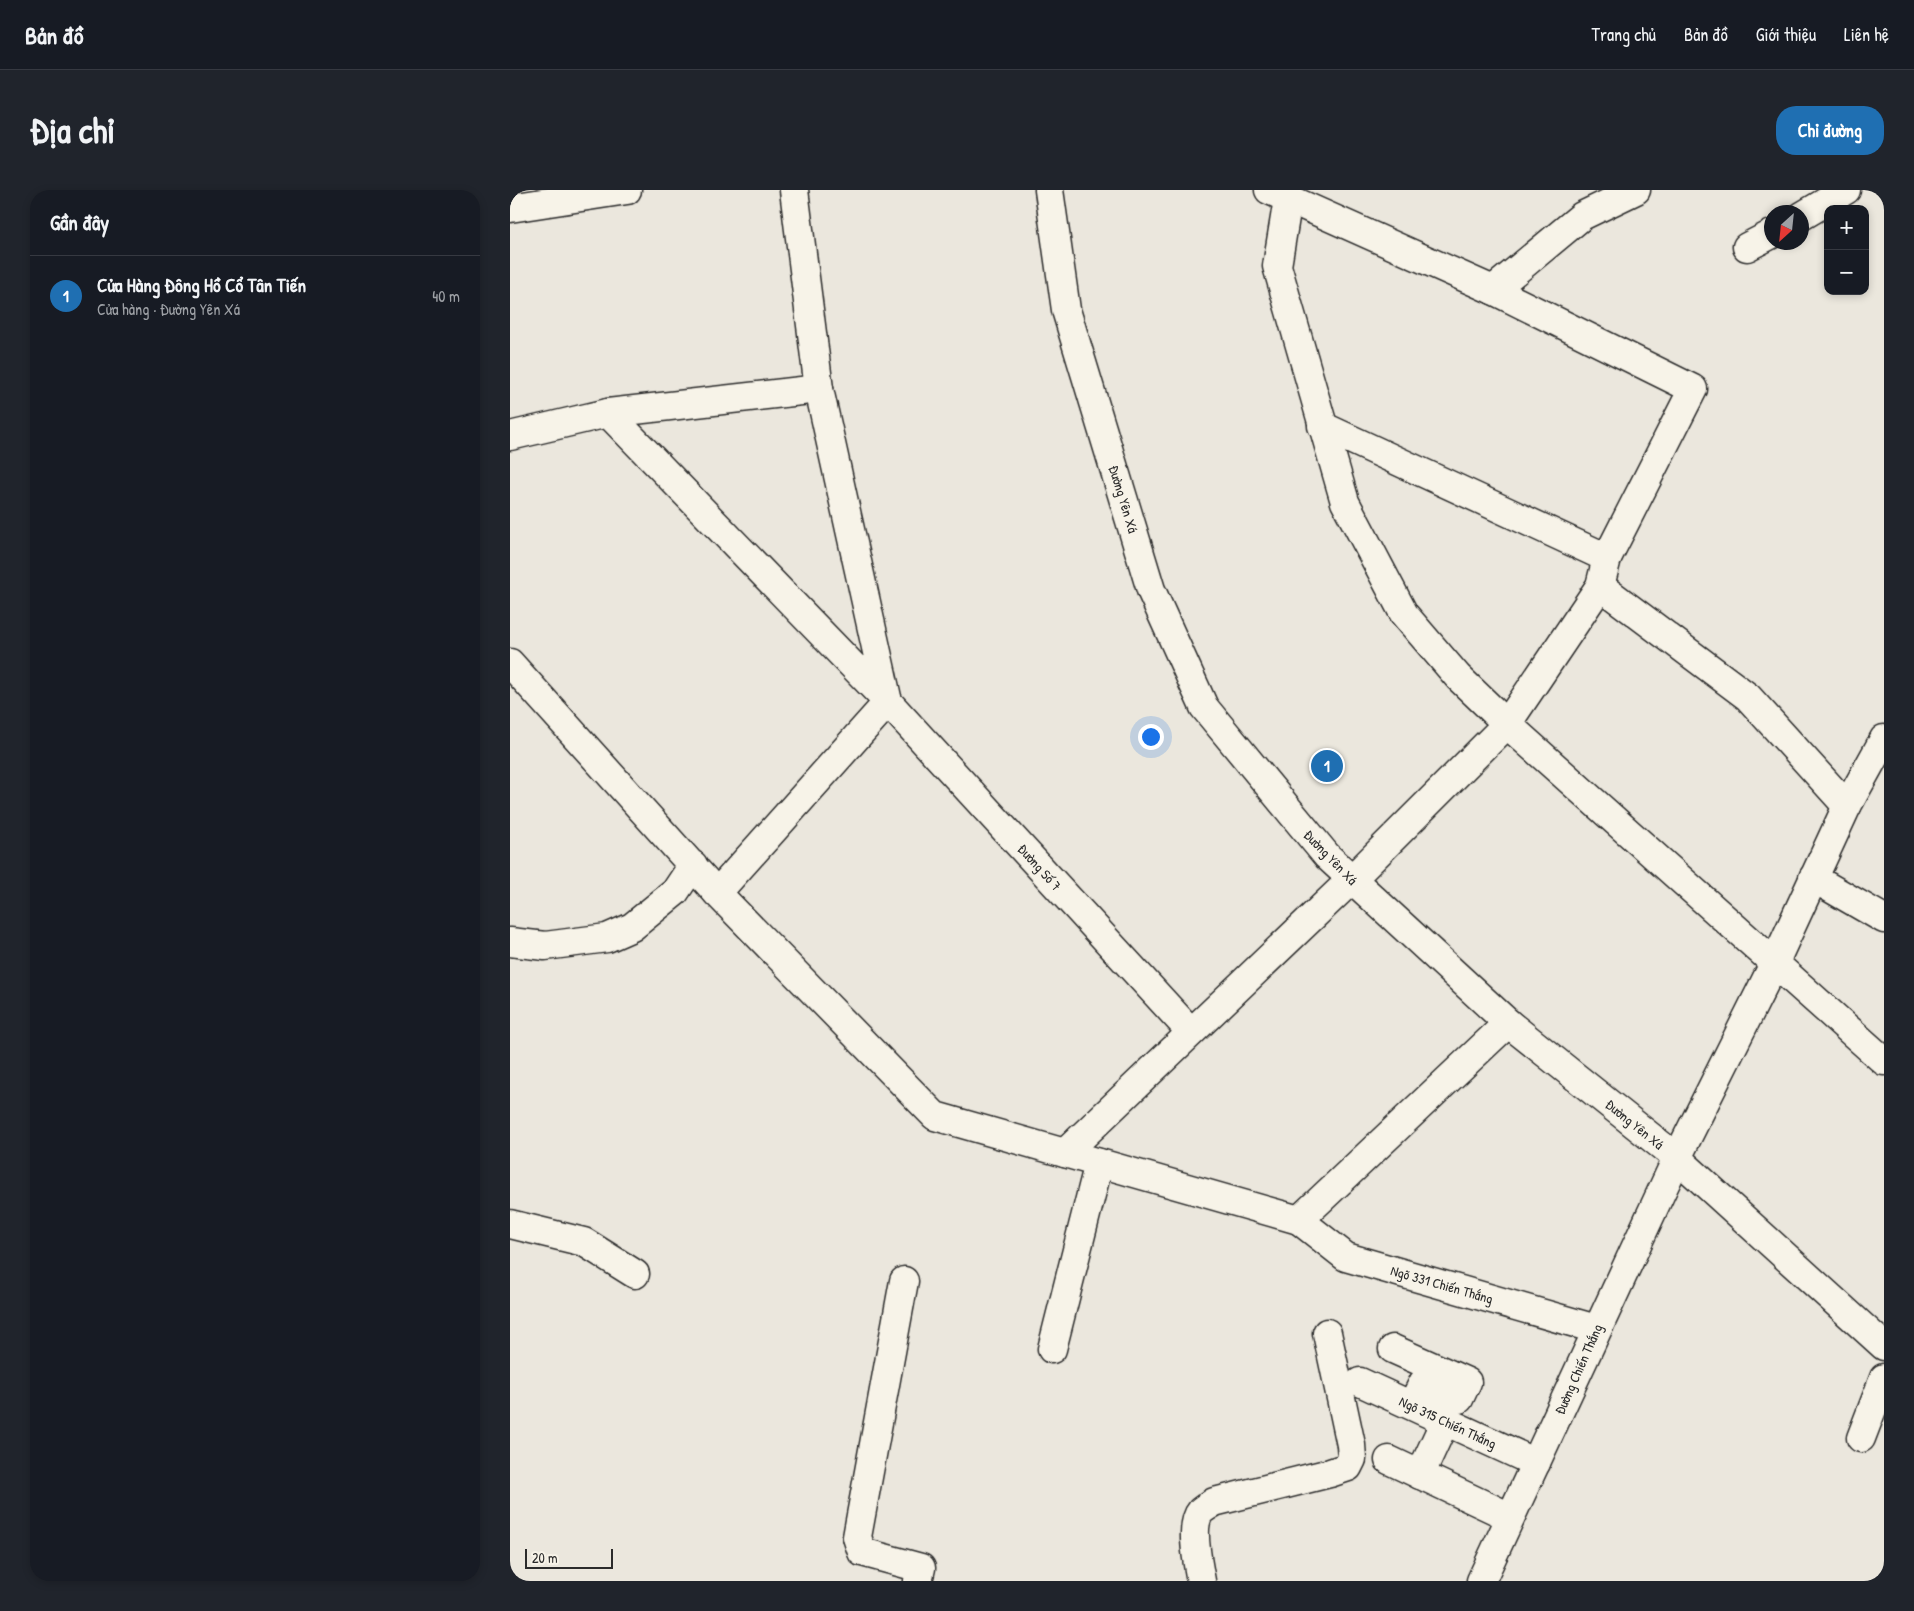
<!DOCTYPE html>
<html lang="vi">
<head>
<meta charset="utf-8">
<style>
  :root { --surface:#171b24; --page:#20242c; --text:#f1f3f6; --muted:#9ea1a6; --line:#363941; --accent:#1f6fb2 }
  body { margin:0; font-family:"Patrick Hand",sans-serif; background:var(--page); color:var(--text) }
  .controls { position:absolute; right:15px; top:15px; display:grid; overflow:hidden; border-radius:10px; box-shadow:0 2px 8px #0003 }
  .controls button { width:45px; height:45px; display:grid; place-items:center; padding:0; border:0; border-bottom:1px solid var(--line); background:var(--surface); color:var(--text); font:25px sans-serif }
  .compass { position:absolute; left:1254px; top:15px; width:45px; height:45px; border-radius:50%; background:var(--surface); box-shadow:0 2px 8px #0003; rotate:207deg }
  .scale { position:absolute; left:15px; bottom:12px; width:88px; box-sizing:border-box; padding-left:5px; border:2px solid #2b2b2b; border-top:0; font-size:14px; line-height:18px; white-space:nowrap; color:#2b2b2b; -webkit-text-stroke:4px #f7f3e8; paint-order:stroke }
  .you { position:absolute; left:640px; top:546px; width:18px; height:18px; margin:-12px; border:4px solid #fff; border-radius:50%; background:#1a73e8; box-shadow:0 0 0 8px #1a73e833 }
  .badge { display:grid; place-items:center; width:32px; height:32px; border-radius:50%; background:var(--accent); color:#fff; font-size:16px; font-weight:700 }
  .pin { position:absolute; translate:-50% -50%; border:2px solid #fff; box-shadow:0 1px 5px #0006 }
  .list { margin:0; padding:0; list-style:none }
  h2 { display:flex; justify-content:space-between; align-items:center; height:65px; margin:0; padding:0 20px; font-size:21px }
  h2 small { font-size:16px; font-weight:400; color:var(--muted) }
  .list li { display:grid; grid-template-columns:32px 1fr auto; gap:15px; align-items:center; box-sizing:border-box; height:80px; padding:0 20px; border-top:1px solid var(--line) }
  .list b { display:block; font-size:19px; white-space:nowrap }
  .list p { margin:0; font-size:16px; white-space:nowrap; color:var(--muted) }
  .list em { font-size:16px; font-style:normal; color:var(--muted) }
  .map { position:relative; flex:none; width:1374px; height:1391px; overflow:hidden; border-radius:20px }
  header { display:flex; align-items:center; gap:30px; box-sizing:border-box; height:70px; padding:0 25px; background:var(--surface); border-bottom:1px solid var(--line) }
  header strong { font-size:24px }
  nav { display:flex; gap:28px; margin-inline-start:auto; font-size:18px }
  .intro { display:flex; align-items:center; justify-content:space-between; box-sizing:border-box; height:120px; padding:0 30px }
  h1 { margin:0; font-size:35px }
  .button { padding:12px 22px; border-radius:20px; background:var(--accent); color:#fff; font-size:18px; font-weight:700 }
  main { display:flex; gap:30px; padding:0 30px }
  aside { flex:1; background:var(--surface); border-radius:20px; box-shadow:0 2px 8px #0003 }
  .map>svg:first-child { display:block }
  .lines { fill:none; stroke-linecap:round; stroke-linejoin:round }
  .minor-casing { stroke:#2b2b2b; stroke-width:31 }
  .minor { stroke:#f7f3e8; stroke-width:28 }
  .labels { text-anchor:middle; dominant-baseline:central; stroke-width:4; stroke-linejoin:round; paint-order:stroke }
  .street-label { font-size:14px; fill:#2b2b2b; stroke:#f7f3e8 }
</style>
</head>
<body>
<header>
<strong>Bản đồ</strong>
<nav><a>Trang chủ</a><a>Bản đồ</a><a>Giới thiệu</a><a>Liên hệ</a></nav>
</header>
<div class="intro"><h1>Địa chỉ</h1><a class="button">Chỉ đường</a></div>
<main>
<aside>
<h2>Gần đây<small></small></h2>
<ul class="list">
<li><span class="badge">1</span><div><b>Cửa Hàng Đông Hồ Cổ Tân Tiến</b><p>Cửa hàng · Đường Yên Xá</p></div><em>40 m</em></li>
</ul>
</aside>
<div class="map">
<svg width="1374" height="1391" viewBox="0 0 1374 1391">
  <rect width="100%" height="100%" fill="#ebe7dd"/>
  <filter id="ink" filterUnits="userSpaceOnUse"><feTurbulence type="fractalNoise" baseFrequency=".02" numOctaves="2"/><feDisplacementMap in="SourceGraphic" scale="10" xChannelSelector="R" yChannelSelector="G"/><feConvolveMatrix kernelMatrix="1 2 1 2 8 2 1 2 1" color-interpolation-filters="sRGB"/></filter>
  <g filter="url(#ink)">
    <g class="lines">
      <g class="minor-casing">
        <g id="minor">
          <polyline points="284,0 309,199 378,512"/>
          <polyline points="539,0 556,120 641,400 694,517 817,666 998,833 1167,968 1374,1156"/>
          <polyline points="778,9 767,76 835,312 894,424 948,487 997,534 1374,871"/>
          <polyline points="0,18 117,0"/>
          <polyline points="1292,26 1336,0"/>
          <polyline points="1237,57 1262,44"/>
          <polyline points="983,100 1072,26 1126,0"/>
          <polyline points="98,223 378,512 681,842"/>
          <polyline points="812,236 1097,368"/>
          <polyline points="0,246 98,223 309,199"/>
          <polyline points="1090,396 1238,507 1337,616"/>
          <polyline points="0,473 207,703 425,926 789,1030 998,833"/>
          <polyline points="1303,688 1374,729"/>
          <polyline points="207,703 378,512"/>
          <polyline points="0,752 35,756 97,748 122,737 165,702 183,675"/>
          <polyline points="555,963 842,689 997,534 1090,396 1097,368 1183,199 983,100 759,0"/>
          <polyline points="789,1030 836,1067 1086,1139"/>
          <polyline points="0,1034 74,1052 125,1084"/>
          <polyline points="394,1091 347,1347 352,1362 411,1378 408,1391"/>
          <polyline points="542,1159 589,973"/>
          <polyline points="883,1159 957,1192 949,1209 913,1193 902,1215"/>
          <polyline points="850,1192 1026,1273"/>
          <polyline points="1351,1248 1374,1188"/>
          <polyline points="879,1270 1000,1327"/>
          <polyline points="910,1285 935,1231"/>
          <path d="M691 1391C688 1374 679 1335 691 1321 694 1318 700 1315 704 1312L820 1283 838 1277 842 1269 841 1255 817 1143"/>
          <polyline points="971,1391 1167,968 1264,774 1337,616 1374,549"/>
        </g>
      </g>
      <use href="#minor" class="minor"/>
    </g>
  </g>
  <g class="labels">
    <g class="street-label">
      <text transform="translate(614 309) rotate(73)">Đường Yên Xá</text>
      <text transform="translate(821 667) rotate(46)">Đường Yên Xá</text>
      <text transform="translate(530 677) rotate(48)">Đường Số 7</text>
      <text transform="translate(1125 934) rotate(39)">Đường Yên Xá</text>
      <text transform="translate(932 1094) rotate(16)">Ngõ 331 Chiến Thắng</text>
      <text transform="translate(1068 1179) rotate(-66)">Đường Chiến Thắng</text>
      <text transform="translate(938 1232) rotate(25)">Ngõ 315 Chiến Thắng</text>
    </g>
  </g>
</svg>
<div class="controls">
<button>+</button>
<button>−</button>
</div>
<svg class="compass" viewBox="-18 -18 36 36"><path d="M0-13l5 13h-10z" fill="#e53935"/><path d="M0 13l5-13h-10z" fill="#9ea1a6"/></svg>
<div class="scale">20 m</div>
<div class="you"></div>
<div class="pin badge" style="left:817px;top:576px">1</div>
</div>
</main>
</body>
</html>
